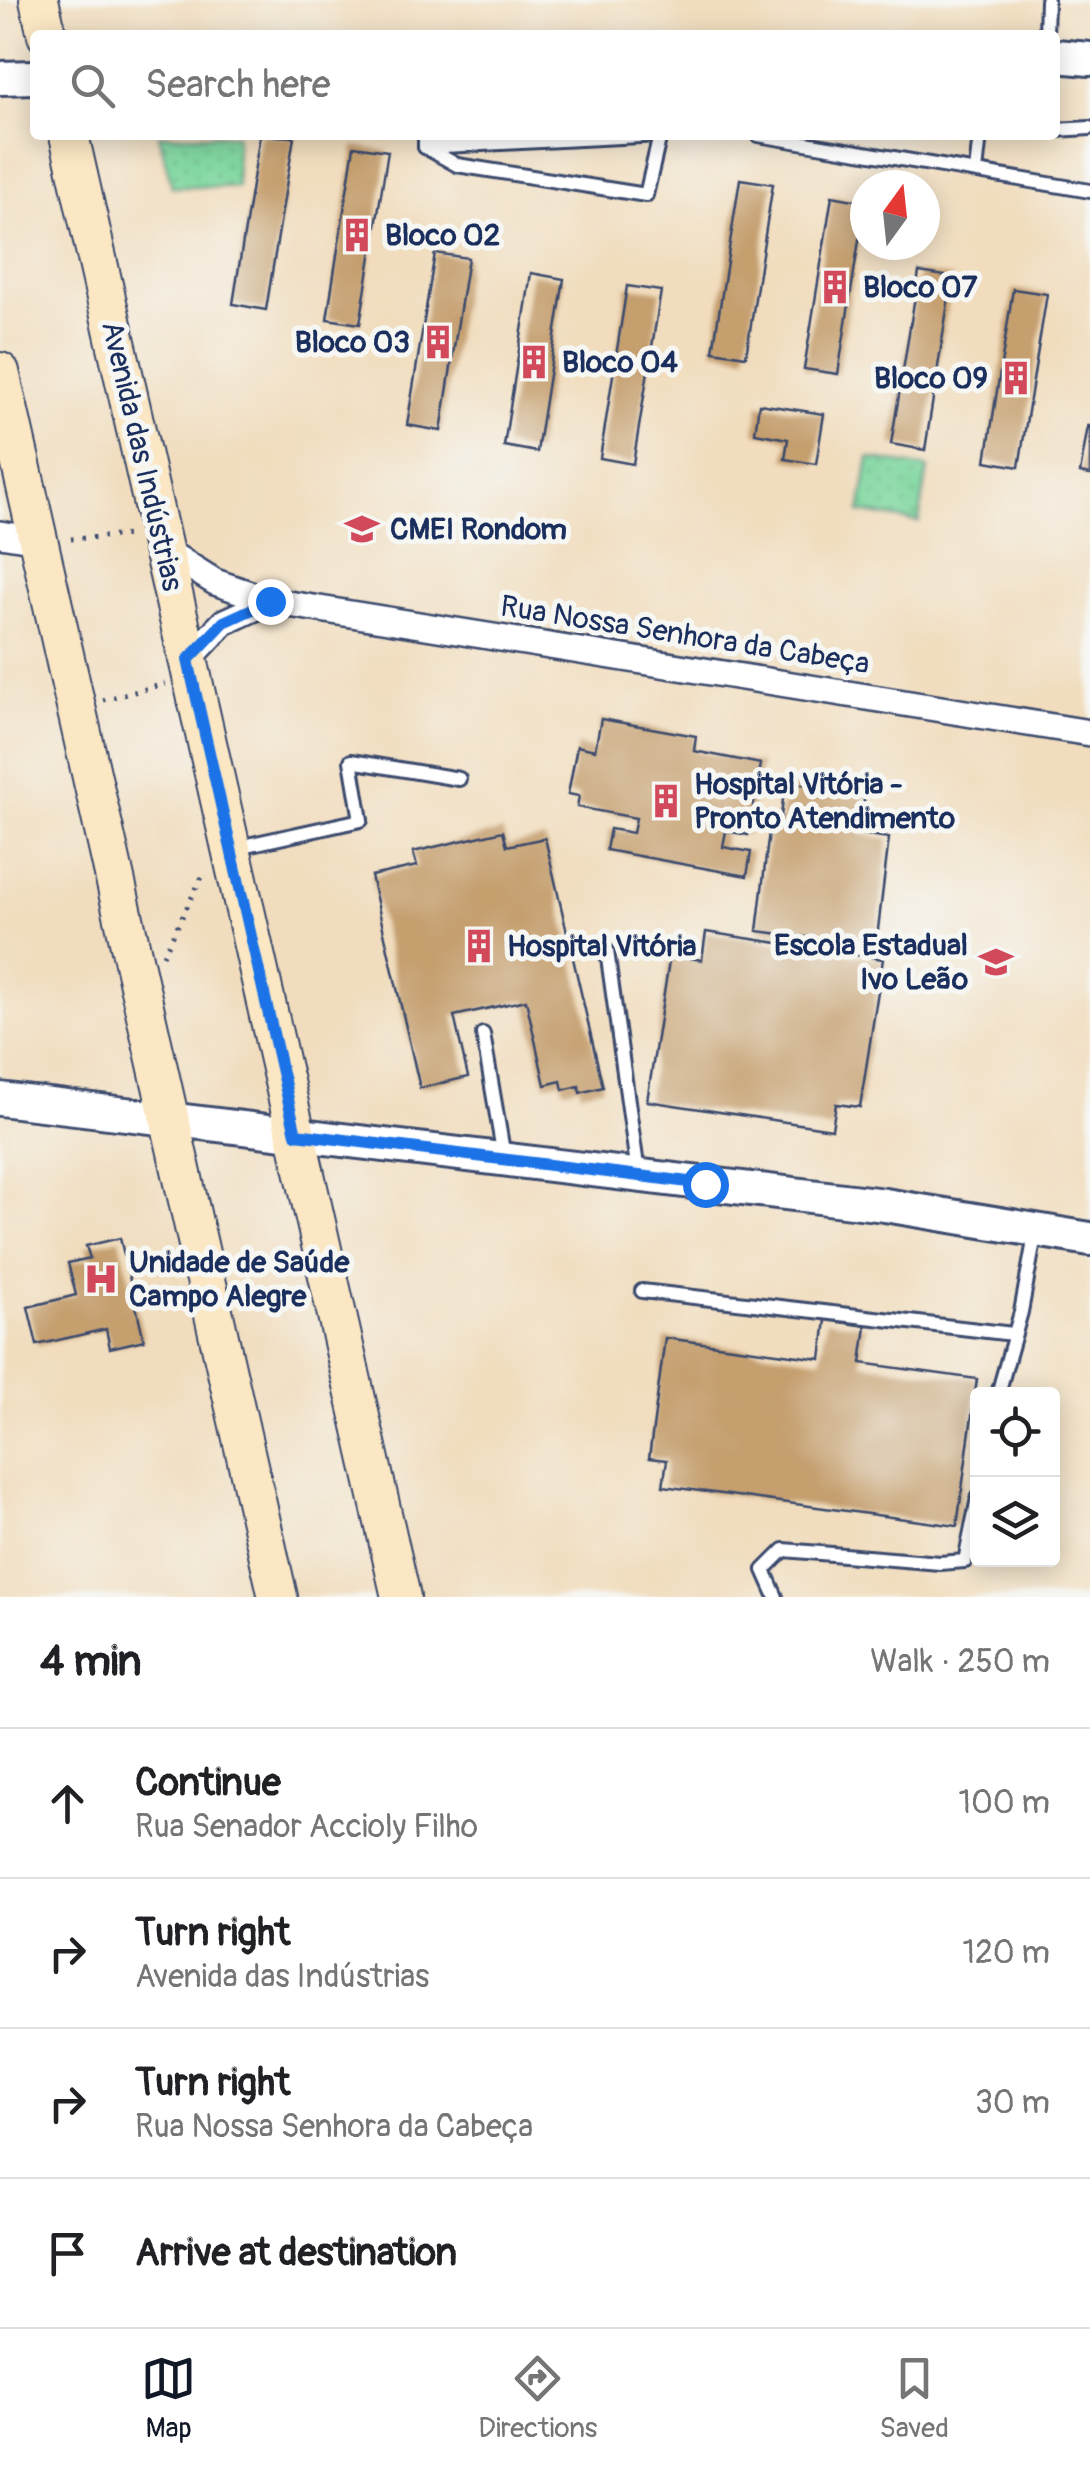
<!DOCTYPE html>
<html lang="en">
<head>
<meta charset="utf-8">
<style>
  :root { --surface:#fff; --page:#f6f6f6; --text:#202124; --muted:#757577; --line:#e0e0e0; --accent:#111827 }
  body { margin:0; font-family:Pangolin,sans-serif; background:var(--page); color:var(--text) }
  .controls { position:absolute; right:30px; bottom:30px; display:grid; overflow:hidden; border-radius:10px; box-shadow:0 5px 25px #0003 }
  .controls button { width:90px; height:90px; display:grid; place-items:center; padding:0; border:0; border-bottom:2px solid var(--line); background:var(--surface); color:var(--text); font:50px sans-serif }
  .compass { position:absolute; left:850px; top:170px; width:90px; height:90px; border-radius:50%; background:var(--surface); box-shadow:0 5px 25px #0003; rotate:15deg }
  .stop { position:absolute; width:30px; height:30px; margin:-22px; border:8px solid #1a73e8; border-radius:50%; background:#fff }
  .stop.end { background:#1a73e8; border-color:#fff; box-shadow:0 2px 10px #0008 }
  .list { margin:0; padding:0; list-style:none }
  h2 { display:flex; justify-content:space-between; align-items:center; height:130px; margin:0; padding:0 40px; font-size:42px }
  h2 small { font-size:32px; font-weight:400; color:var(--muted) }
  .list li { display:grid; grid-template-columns:65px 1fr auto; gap:30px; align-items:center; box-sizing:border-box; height:150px; padding:0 40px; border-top:2px solid var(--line) }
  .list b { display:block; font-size:38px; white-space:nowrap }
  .list p { margin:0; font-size:32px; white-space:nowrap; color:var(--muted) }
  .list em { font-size:32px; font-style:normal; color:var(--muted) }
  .icon { flex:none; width:55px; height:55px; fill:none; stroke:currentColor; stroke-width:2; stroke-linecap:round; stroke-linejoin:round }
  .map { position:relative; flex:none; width:1090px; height:1597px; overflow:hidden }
  .search { position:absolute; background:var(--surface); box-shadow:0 5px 25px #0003; left:30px; right:30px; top:30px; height:110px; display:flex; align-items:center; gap:25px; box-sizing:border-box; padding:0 35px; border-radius:10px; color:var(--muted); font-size:38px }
  .sheet { height:730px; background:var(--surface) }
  nav { display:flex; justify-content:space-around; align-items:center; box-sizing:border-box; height:140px; border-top:2px solid var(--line); background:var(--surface); font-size:28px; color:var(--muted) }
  nav a { display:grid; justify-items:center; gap:5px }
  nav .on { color:var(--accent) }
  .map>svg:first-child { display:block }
  .park { fill:url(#park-dots); stroke:#4c827d; stroke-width:2.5 }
  .building { fill:#c59f6e }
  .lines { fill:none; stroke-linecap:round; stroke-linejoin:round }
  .service-casing { stroke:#3b496c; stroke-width:18 }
  .minor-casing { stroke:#3b496c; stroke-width:30 }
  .tertiary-casing { stroke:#3b496c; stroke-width:38 }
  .secondary-casing { stroke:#3b496c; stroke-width:42 }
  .path { stroke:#3b496c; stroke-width:5; stroke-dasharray:2.5 8; stroke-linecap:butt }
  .service { stroke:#fff; stroke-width:12 }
  .minor { stroke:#fff; stroke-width:25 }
  .tertiary { stroke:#fff; stroke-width:32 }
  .secondary { stroke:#fbe7c3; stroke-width:38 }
  .route { stroke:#1a73e8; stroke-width:12 }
  .labels { text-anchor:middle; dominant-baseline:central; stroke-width:10; stroke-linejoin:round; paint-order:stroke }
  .poi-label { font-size:30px; font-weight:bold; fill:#1b2f5e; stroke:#f6f6f2; text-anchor:start }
  .street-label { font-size:30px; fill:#1b2f5e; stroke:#f6f6f2 }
</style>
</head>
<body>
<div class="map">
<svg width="1090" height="1597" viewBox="0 0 1090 1597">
  <defs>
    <pattern id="park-dots" width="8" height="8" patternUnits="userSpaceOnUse" patternTransform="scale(2.5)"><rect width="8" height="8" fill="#7cd69c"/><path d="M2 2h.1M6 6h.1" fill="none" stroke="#6bb889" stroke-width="1.8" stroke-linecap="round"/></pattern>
  </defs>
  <rect width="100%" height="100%" fill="#f6f6f2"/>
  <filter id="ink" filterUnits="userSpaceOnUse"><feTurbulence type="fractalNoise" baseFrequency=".01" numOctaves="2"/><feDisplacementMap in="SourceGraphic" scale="20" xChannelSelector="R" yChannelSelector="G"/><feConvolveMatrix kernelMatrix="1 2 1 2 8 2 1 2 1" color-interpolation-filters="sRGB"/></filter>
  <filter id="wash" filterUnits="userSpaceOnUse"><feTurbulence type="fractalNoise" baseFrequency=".0048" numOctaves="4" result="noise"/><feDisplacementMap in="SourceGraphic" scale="40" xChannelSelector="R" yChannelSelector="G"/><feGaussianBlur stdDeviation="2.25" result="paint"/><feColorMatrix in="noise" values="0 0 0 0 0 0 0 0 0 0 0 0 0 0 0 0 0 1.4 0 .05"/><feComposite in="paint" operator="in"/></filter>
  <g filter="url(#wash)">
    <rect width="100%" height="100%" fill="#f1ddbe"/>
    <g class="park">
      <polygon points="159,135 236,135 237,187 172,187"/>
      <polygon points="869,458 928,468 919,522 860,512"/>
    </g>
    <g id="blocks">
      <g class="building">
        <polygon points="260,135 294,137 266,310 233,304"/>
        <polygon points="354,146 388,151 360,324 327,319"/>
        <polygon points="740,179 773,184 746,356 713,351"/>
        <polygon points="832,196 865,202 838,374 804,369"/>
        <polygon points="435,253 468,258 441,431 407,425"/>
        <polygon points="919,272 952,277 925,450 891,444"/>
        <polygon points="531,273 564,279 537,452 504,446"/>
        <polygon points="627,286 661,291 633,464 600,458"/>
        <polygon points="1013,289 1047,294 1019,467 986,461"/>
        <polygon points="759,404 824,414 816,464 785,459 788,439 755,433"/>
        <polygon points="1088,426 1090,426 1090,475 1080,473"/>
        <polygon points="601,719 696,736 694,751 761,764 748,835 726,831 723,847 751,852 747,876 606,850 610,829 633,833 636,818 577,807 579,796 568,794 577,746 595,750"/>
        <polygon points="785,782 865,792 860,834 889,838 876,946 757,931 770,823 780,825"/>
        <polygon points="503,831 507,846 545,838 603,1087 580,1093 579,1086 563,1090 561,1081 545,1085 526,1000 454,1016 468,1077 420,1088 371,876 417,866 413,852"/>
        <polygon points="706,932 883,959 860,1107 836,1104 832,1129 647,1101 670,955 702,960"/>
        <polygon points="120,1238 144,1340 110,1348 106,1329 37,1345 28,1307 76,1295 68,1263 90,1258 86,1246"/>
        <polygon points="826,1320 866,1326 861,1363 977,1379 957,1526 663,1486 667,1460 649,1458 665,1338 821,1359"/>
      </g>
    </g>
  </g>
  <g filter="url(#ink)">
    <use href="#blocks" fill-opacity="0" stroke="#3b496c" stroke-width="2.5"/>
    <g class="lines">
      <g class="service-casing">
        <g id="service">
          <polyline points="1046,35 1047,0"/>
          <polyline points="1055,130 1090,128"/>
          <polyline points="425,135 425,147 660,135"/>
          <polyline points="758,135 1090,191"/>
          <polyline points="425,147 457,165 646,195 660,135"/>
          <polyline points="976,171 980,135"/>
          <polyline points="234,848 361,820 351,761 459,779"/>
          <polyline points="607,951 638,1173"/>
          <polyline points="483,1034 504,1157"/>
          <polyline points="642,1291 1013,1334"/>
          <polyline points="998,1394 1021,1312 1036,1230"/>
          <polyline points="776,1597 764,1570 784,1550 940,1563 965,1561 978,1498"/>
        </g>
      </g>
      <g class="minor-casing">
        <g id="minor">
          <polyline points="0,534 38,540"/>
          <polyline points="164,550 215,582 270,601 1090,733"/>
          <polyline points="188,660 224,622 270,601"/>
        </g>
      </g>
      <g class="tertiary-casing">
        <g id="tertiary">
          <polyline points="1055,56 1090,59"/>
          <polyline points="0,78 35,77"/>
          <polyline points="0,1099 885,1205 1090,1239"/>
        </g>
      </g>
      <g class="secondary-casing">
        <g id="secondary">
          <polyline points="39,0 47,35"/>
          <polyline points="69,135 401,1597"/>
          <polyline points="0,372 278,1597"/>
        </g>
      </g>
      <g class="path">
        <polyline points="71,539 130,535"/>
        <polyline points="103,700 165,684"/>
        <polyline points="163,955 203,875"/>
      </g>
      <use href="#service" class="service"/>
      <use href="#minor" class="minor"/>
      <use href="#tertiary" class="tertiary"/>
      <use href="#secondary" class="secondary"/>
    </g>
  </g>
  <g class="lines" filter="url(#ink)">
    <polyline class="route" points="270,601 224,622 188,660 296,1134 705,1184"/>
  </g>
  <defs>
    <g id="building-bare" transform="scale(2.7)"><path d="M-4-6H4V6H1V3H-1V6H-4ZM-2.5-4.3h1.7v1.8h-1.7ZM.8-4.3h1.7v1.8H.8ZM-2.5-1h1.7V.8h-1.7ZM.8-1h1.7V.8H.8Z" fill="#d1495b" stroke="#f6f6f2" stroke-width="2.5" paint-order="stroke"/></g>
    <g id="school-bare" transform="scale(2.7)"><path d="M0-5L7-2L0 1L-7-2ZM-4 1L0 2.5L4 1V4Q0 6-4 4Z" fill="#d1495b" stroke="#f6f6f2" stroke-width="2.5" paint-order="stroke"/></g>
    <g id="hospital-bare" transform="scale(2.7)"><path d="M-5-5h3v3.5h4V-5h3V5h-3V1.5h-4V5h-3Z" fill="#d1495b" stroke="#f6f6f2" stroke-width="2.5" paint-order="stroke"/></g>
  </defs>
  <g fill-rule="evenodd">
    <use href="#building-bare" x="357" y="235"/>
    <use href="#building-bare" x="835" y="287"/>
    <use href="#building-bare" x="438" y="342"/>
    <use href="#building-bare" x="534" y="362"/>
    <use href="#building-bare" x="1016" y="378"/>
    <use href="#school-bare" x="362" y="529"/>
    <use href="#building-bare" x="666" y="801"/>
    <use href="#building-bare" x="479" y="946"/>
    <use href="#school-bare" x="996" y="962"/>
    <use href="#hospital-bare" x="101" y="1279"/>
  </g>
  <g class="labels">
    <g class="poi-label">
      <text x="385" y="235">Bloco 02</text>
      <text x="863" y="287">Bloco 07</text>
      <text x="410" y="342" text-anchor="end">Bloco 03</text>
      <text x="562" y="362">Bloco 04</text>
      <text x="988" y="378" text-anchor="end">Bloco 09</text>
      <text x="390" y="529">CMEI Rondom</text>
      <text x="694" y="784">Hospital Vitória -<tspan x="694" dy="34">Pronto Atendimento</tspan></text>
      <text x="968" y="945" text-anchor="end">Escola Estadual<tspan x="968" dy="34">Ivo Leão</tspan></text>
      <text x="507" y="946">Hospital Vitória</text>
      <text x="129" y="1262">Unidade de Saúde<tspan x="129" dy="34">Campo Alegre</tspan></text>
    </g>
    <g class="street-label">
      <text transform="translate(142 456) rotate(77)">Avenida das Indústrias</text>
      <text transform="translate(685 635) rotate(9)">Rua Nossa Senhora da Cabeça</text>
    </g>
  </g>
</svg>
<div class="controls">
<button><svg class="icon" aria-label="locate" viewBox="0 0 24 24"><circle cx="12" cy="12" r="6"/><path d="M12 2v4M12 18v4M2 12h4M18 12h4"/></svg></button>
<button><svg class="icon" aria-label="layers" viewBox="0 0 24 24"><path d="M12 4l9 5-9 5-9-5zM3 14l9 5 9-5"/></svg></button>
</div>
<svg class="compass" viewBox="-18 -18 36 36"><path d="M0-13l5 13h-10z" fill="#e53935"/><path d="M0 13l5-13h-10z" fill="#757577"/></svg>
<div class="stop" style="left:705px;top:1184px"></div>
<div class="stop end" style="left:270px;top:601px"></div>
<div class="search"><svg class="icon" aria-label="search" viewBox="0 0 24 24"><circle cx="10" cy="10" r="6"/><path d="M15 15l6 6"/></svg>Search here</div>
</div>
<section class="sheet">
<h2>4 min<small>Walk · 250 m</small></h2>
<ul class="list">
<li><svg class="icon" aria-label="ahead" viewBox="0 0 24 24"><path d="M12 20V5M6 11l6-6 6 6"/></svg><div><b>Continue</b><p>Rua Senador Accioly Filho</p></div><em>100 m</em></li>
<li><svg class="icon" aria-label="right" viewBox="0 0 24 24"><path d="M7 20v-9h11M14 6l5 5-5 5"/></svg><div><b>Turn right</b><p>Avenida das Indústrias</p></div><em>120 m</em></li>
<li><svg class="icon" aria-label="right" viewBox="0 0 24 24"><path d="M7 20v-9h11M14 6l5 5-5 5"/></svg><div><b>Turn right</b><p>Rua Nossa Senhora da Cabeça</p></div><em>30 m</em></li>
<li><svg class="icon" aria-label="arrive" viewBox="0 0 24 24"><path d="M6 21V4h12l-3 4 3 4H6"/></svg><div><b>Arrive at destination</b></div></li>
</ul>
</section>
<nav>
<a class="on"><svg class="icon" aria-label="map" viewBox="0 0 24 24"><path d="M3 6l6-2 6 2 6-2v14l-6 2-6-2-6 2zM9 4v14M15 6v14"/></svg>Map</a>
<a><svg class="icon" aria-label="directions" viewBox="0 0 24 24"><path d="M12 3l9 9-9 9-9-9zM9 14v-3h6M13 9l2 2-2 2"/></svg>Directions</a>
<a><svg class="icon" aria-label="saved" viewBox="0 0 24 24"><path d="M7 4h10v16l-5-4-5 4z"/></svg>Saved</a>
</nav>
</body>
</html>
